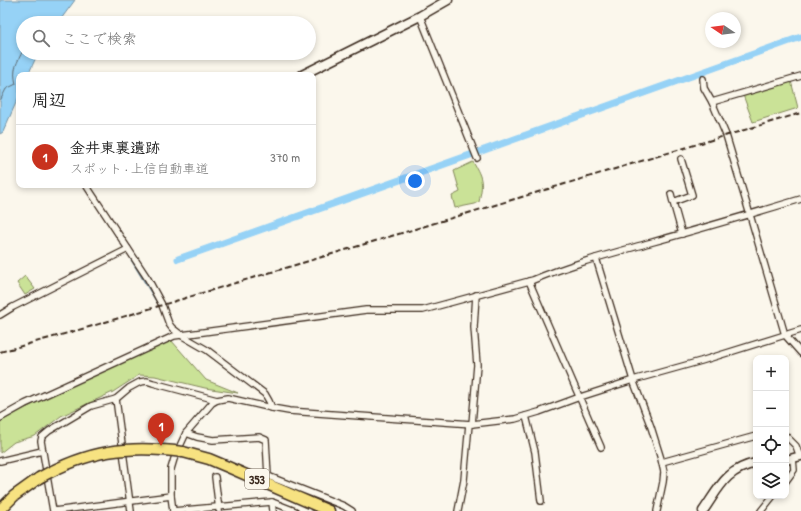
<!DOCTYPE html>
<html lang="ja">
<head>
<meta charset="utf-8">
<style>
  :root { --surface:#fff; --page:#f6f6f6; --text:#222; --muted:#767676; --line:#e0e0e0; --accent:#c8321e }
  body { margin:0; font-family:"Patrick Hand","Klee One",sans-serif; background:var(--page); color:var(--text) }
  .controls { position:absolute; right:12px; bottom:12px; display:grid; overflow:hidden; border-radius:8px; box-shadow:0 2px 6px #0003 }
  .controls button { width:36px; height:36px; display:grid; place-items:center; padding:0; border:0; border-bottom:1px solid var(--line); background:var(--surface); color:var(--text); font:20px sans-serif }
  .compass { position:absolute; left:705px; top:12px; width:36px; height:36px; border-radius:50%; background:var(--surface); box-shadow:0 2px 6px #0003; rotate:283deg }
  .you { position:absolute; left:415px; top:181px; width:14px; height:14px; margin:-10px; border:3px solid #fff; border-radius:50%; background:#1a73e8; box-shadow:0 0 0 6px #1a73e833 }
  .badge { display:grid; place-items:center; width:26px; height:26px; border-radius:50%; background:var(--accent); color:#fff; font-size:13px; font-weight:700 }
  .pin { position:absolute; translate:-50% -33px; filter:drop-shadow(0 1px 2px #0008) }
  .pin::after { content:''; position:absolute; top:21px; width:14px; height:12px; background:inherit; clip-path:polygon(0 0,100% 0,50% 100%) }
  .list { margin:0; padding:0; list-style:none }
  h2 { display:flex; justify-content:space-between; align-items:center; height:52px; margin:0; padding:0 16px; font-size:17px }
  h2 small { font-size:13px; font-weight:400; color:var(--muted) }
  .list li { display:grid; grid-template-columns:26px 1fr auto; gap:12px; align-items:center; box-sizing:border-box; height:64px; padding:0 16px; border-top:1px solid var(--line) }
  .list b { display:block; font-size:15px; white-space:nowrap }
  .list p { margin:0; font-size:13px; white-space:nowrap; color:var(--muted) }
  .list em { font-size:13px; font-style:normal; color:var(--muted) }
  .icon { flex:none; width:22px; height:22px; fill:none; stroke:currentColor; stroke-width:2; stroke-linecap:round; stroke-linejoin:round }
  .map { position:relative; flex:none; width:801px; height:511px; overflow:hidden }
  .search { position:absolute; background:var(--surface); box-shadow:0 2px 6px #0003; left:16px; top:16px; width:300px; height:44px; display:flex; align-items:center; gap:10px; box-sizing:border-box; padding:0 14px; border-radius:22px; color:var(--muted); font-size:15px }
  .panel { position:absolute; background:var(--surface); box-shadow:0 2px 6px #0003; left:16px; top:72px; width:300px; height:116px; border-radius:8px }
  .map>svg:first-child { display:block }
  .green { fill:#cae297; stroke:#82865a }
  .water { fill:#96d2f6; stroke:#728fa0 }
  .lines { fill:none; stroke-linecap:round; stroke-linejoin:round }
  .shore { stroke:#5f6d74; stroke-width:1 }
  .stream { stroke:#728fa0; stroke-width:2 }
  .canal { stroke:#96d2f6; stroke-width:7 }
  .street-casing { stroke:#3b2a1e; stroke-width:8 }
  .secondary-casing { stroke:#3b2a1e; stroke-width:11 }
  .highway-casing { stroke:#3b2a1e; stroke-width:13 }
  .street { stroke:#fbf7ec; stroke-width:5.5 }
  .secondary { stroke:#fbf7ec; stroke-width:8 }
  .highway { stroke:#f7e281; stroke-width:10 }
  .rail { stroke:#3b2a1e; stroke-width:2; stroke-dasharray:6 3; stroke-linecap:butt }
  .highway-bridge-casing { stroke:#3b2a1e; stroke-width:13; stroke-linecap:butt }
  .highway-bridge { stroke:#f7e281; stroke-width:10 }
  .labels { text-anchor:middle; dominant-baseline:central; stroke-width:3; stroke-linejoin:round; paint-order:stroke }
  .shield { fill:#fbf7ec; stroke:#75685c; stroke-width:1 }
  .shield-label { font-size:12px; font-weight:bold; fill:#3b2a1e }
</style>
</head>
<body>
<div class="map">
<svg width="801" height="511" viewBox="0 0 801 511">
  <rect width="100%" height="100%" fill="#fbf7ec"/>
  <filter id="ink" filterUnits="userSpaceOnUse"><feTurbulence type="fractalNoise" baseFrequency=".025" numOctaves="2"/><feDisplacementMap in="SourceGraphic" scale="8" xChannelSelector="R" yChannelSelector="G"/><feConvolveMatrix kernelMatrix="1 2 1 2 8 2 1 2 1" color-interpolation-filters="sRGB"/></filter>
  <g filter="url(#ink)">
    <g class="green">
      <polygon points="791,81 798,108 753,122 743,95"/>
      <path d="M473 162C483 179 483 183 479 202L475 204 455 208 452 196 460 192 454 171Z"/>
      <polygon points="25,276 35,289 25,295 17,283"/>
      <polygon points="171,340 206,380 238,393 205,388 155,376 139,375 113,392 61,416 35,436 14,442 0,453 0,422 57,391"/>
    </g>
    <polygon class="water" points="0,0 75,0 58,23 23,23 23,53 38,53 28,75 19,75 19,96 3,132 0,134"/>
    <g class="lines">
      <path class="shore" d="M0 101 6 89 16 84C12 68 17 64 23 50"/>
      <polyline class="stream" points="131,259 157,302"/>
      <polyline class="canal" points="178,259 801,37"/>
      <g class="street-casing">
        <g id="street">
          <polyline points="420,16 477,158"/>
          <polyline points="703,79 704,88 712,102 726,135 750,215 785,335 801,353"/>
          <polyline points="712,102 801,76"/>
          <polyline points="681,159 692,195 673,202 682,234"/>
          <polyline points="86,185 148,279 162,305 169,324 172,328 181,335 207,350 265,394 269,401 272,408 289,411 472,424 515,419 539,412 577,398 633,380 701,361 801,330"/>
          <polyline points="671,194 673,202"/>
          <polyline points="596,258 633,380 651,427 661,459 664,472 663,482 657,511"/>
          <polyline points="529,281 601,447"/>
          <polyline points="0,315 13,307 128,249"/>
          <polyline points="116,399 131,511"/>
          <polyline points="526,416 535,452 541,501"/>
          <path d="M0 418 25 404 174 336 366 310H423L533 280C571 264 610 254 649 243 700 229 751 214 801 199"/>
          <polyline points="472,424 477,365 474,327 476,295"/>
          <polyline points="186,433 197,437 213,440 259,437 266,440 268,476 344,506 352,511"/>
          <polyline points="786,436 796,446 800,457"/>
          <polyline points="0,461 42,451"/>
          <polyline points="662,462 756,436"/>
          <polyline points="215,477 219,510"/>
          <polyline points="786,481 794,470 793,458"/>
          <polyline points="53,511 41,441 42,437 49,431 91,406 116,399 129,388 140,382 147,381 153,383 217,400"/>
          <polyline points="54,511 171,496"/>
          <polyline points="173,511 171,496 171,469 174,459 186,433 212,403 217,400 228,398 272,408"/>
          <polyline points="173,511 272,502"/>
          <polyline points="273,511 272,502 295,511"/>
          <polyline points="458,511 464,480 469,424"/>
          <polyline points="761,511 773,496"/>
        </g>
      </g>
      <g class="secondary-casing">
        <g id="secondary">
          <polyline points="302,75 420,16 448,0"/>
          <polyline points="786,460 801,456"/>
          <path d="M703 511C719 488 726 469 756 463"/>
        </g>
      </g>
      <g class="highway-casing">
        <g id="highway">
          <polyline points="183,452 209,459 228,467 329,511"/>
          <polyline points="0,510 14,496 39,478"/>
        </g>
      </g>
      <use href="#street" class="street"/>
      <use href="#secondary" class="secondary"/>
      <use href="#highway" class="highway"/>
      <polyline class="rail" points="0,352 89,327 801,113"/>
      <g class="highway-bridge-casing">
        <path id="highway-bridge" d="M39 478C89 450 127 445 183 452"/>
      </g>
      <use href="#highway-bridge" class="highway-bridge"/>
    </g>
  </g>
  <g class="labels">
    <rect class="shield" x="245" y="469" width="24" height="20" rx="3"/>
    <g class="shield-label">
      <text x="257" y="479">353</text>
    </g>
  </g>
</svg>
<div class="controls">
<button>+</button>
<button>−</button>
<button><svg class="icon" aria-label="locate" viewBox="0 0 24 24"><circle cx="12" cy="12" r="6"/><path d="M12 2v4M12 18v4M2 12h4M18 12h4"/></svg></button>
<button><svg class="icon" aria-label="layers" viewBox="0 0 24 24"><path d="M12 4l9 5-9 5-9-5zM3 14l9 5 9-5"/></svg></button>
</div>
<svg class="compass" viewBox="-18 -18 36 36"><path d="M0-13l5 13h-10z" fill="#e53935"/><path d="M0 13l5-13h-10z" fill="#767676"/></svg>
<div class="you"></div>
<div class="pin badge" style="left:161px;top:446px">1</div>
<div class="search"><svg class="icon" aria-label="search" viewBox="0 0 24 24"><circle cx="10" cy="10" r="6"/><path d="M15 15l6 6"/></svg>ここで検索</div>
<section class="panel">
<h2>周辺<small></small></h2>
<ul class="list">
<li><span class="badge">1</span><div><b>金井東裏遺跡</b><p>スポット · 上信自動車道</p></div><em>370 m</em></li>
</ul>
</section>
</div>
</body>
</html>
